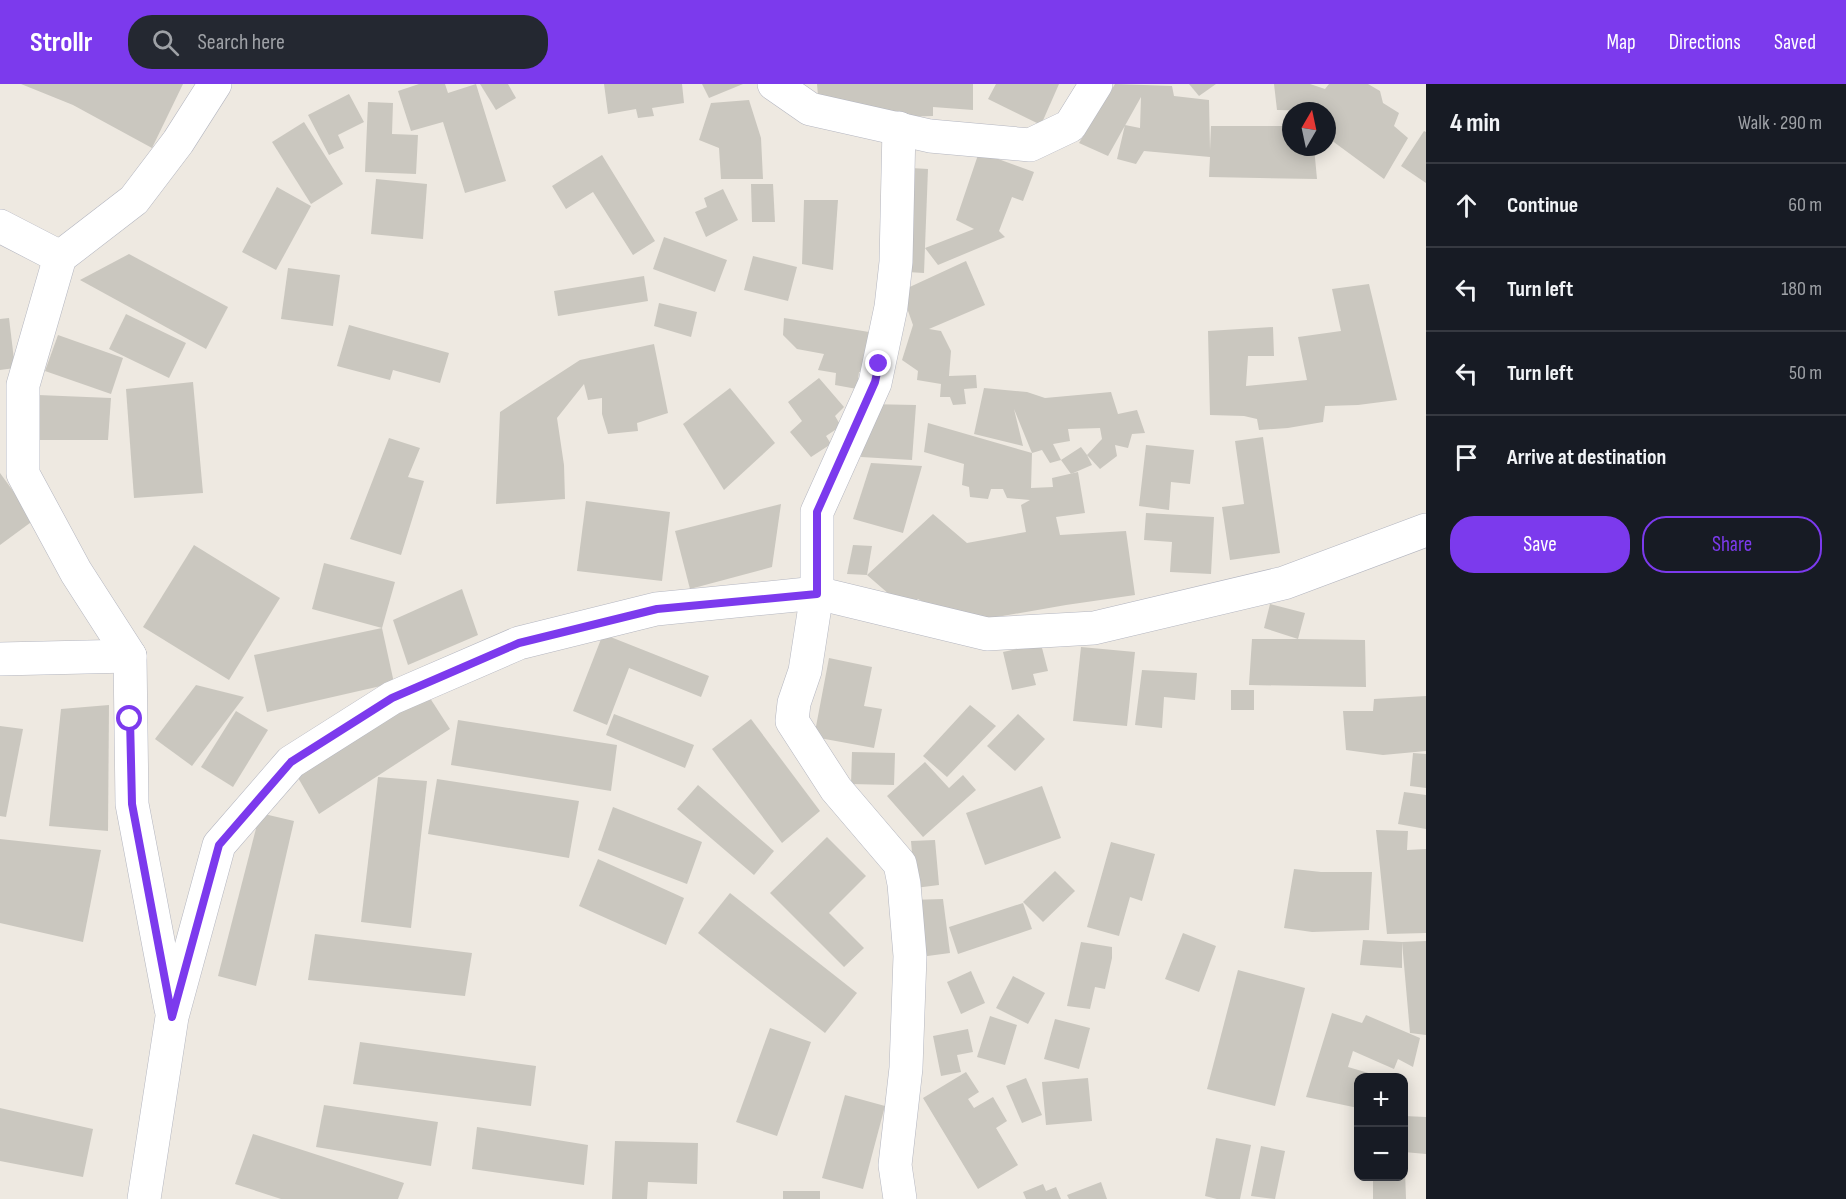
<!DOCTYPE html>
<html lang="en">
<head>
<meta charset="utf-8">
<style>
  :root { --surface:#171b24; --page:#242831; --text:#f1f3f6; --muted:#9ea1a6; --line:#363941; --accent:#7c3aed }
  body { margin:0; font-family:"Sofia Sans Condensed",sans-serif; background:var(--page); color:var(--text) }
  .controls { position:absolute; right:18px; bottom:18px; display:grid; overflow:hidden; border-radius:12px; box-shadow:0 3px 15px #0003 }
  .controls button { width:54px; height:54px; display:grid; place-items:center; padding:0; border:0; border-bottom:2px solid var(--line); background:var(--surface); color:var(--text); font:30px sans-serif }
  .compass { position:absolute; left:1282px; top:18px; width:54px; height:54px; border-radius:50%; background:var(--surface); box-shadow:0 3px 15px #0003; rotate:9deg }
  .stop { position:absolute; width:18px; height:18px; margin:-14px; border:4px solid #7c3aed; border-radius:50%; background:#fff }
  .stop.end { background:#7c3aed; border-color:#fff; box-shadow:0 2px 6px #0008 }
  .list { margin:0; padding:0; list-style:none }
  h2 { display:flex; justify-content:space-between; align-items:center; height:78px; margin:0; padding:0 24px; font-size:26px }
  h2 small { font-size:20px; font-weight:400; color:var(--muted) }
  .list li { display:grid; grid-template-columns:39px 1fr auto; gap:18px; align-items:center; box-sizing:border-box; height:84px; padding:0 24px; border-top:2px solid var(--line) }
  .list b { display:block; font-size:22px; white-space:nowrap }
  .list em { font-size:20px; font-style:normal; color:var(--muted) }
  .actions { display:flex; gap:12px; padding:18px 24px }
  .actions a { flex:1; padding:14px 0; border:2px solid var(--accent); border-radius:24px; text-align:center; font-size:21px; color:var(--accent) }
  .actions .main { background:var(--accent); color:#fff }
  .icon { flex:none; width:33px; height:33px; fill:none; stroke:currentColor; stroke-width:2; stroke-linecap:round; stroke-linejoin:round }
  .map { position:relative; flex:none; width:1426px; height:1115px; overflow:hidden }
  header { display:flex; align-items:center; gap:36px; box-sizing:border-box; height:84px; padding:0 30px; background:var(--accent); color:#fff }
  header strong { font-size:28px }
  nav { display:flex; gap:33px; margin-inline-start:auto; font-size:21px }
  .search { width:420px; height:54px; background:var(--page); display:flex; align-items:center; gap:15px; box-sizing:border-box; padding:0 21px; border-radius:24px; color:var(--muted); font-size:22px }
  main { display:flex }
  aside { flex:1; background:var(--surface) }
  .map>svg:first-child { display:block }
  .building { fill:#cac7bf }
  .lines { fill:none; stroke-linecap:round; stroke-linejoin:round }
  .street-casing { stroke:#b4b6c0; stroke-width:34 }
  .street { stroke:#fff; stroke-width:33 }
  .route { stroke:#7c3aed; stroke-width:8 }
</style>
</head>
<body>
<header>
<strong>Strollr</strong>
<div class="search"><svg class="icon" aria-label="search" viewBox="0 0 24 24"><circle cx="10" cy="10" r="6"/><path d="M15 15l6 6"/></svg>Search here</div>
<nav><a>Map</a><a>Directions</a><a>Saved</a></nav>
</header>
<main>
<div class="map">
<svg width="1426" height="1115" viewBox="0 0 1426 1115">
  <rect width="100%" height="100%" fill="#eee9e1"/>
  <g class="building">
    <polygon points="21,0 183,0 152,64 73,21"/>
    <polygon points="419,0 445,0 448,9 476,0 506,97 465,109 443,38 411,47 398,7"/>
    <polygon points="480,0 508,0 516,14 496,26"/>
    <polygon points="604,0 682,0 684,19 652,24 654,32 638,34 636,25 608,30"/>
    <polygon points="702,0 743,0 709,14"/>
    <polygon points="817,0 973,0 973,26 933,23 933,32 867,34 818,12"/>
    <polygon points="996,0 1059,0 1041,41 988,15"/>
    <polygon points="1115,0 1172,2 1174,12 1209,16 1210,66 1211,42 1291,42 1291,63 1314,63 1317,95 1209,93 1210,73 1144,67 1136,80 1117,75 1125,41 1140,44 1141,13 1127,38 1108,72 1079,59"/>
    <polygon points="1189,0 1216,0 1199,12"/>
    <polygon points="1274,0 1310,0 1325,5 1329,0 1368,0 1380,7 1383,19 1399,29 1394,42 1408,54 1384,95 1327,53 1327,27 1277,26"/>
    <polygon points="349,10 364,38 338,51 344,64 329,71 308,31"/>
    <polygon points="749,16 761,54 763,95 721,95 719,64 699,56 711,19"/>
    <polygon points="368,18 393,19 392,50 418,51 416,90 365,88"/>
    <polygon points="304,38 343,100 311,120 272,58"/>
    <polygon points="1424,47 1426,48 1426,99 1401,82"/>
    <polygon points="979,68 1034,88 1023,117 1012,113 999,147 1005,153 938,181 925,164 974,145 956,136"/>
    <polygon points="602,71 655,157 633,171 593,108 566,125 552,102"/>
    <polygon points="911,84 928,85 924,189 907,188"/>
    <polygon points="376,95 427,100 423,155 371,150"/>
    <polygon points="751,100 773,100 775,138 752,138"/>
    <polygon points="277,103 311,122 276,186 242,168"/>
    <polygon points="723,105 738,136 706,153 695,128 707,123 704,114"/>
    <polygon points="804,116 838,116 833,186 802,180"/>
    <polygon points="664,153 727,176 715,208 653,185"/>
    <polygon points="129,170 228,223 206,265 80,196"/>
    <polygon points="753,172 797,183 788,217 744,206"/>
    <polygon points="966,177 985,221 929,245 941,247 951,267 949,292 976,291 977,304 964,305 966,320 953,321 950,313 940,313 941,300 917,296 918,287 902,276 913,241 901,207"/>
    <polygon points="288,184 340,191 333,242 281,235"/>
    <polygon points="644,192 648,217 558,232 554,207"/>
    <polygon points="1369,200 1397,316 1358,321 1325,322 1323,338 1288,344 1259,346 1257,335 1244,332 1210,331 1208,247 1273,243 1274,272 1248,272 1246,302 1307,296 1298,253 1341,247 1332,205"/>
    <polygon points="659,219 697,228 691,253 654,242"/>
    <polygon points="126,230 186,259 169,294 109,265"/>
    <polygon points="9,234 15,284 0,286 0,235"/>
    <polygon points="784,234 875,249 868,288 859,288 857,305 835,301 836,289 818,286 824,270 797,265 783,251"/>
    <polygon points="349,241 449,269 440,299 393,286 390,296 337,282"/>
    <polygon points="58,251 123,274 111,310 45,287"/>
    <polygon points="654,260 668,329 637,339 638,347 608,350 602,330 602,314 588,316 584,300 557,334 564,381 565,415 496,420 500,328 580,276"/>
    <polygon points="819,294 844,323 835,332 841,342 826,352 831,360 811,373 790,348 802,337 788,318"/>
    <polygon points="193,298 203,409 134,414 126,305"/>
    <polygon points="730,304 775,359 724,406 683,340"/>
    <polygon points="984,304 1027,308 1045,314 1111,308 1118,330 1137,326 1145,349 1132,350 1128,364 1115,361 1117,372 1100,385 1087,371 1092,381 1071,390 1061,376 1081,363 1087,371 1102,355 1100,344 1068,345 1070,357 1053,360 1061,376 1050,379 1042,366 1032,369 1014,325 1023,362 974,350"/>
    <polygon points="38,311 111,314 108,356 33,356"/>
    <polygon points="866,320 916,321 912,376 861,373"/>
    <polygon points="928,339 1032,369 1031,404 1053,403 1052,394 1078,388 1085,429 1056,433 1060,451 1126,447 1135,511 1066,521 980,536 929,521 918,515 905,524 867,491 933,430 967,459 1026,448 1021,421 1030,416 1007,414 1003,405 991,405 988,415 970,413 969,403 962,401 964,380 924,368"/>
    <polygon points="1263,353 1280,469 1230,476 1222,423 1244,420 1235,357"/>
    <polygon points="389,354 420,364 408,393 424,397 401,471 350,455"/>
    <polygon points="1146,361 1194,366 1190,400 1171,398 1169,426 1139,422"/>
    <polygon points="871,379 922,382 903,449 853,435"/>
    <polygon points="0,389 34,436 0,461"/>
    <polygon points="586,417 670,428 662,497 577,487"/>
    <polygon points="781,420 772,483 690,505 675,447"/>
    <polygon points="1146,429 1214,433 1211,490 1170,488 1172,458 1144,456"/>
    <polygon points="194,461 280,514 229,596 143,543"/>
    <polygon points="853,461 872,462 867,491 847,490"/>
    <polygon points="324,479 395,498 382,544 312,525"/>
    <polygon points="462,505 478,551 408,581 393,536"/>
    <polygon points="1270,520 1305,529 1298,555 1365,556 1366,603 1249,601 1252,555 1298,555 1264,544"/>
    <polygon points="382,544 394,599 267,628 254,571"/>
    <polygon points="603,550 709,592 701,613 629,584 607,641 573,627"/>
    <polygon points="1041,560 1048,587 1033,590 1036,601 1012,606 1003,568"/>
    <polygon points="1081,563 1135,568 1127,642 1073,637"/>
    <polygon points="829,574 872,583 864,622 882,625 874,664 814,653"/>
    <polygon points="1142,586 1197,589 1195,616 1164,613 1162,644 1135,641"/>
    <polygon points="196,601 244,613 192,682 155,655"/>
    <rect x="1231" y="606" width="23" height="20"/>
    <polygon points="428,611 450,645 319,730 297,692"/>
    <polygon points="1426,612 1426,667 1383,671 1346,666 1343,627 1373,627 1374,615"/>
    <polygon points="109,621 108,747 49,742 61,625"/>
    <polygon points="970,621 996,642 947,693 923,672"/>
    <polygon points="236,627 268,646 233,703 201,683"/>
    <polygon points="614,630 694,661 685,684 606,651"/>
    <polygon points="1018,630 1045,655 1015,687 987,662"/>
    <polygon points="751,635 820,727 782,759 712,665"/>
    <polygon points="458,636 617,661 611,707 451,681"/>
    <polygon points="0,642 23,645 6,733 0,732"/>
    <polygon points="852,668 895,669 894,701 851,700"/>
    <polygon points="1413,669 1426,670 1426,704 1410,702"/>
    <polygon points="925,678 949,704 963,691 976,706 923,753 887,712"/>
    <polygon points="378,693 427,697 411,844 361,838"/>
    <polygon points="437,695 579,717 569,774 428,750"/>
    <polygon points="698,701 774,767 754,791 677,725"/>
    <polygon points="1042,702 1061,754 985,781 966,729"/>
    <polygon points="1404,708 1426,711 1426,745 1398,740"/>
    <polygon points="613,723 702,758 687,800 598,766"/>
    <polygon points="260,729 294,737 256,902 218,892"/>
    <polygon points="1376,746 1408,747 1407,766 1426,765 1426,849 1387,850"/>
    <polygon points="827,753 866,792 829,829 864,864 844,883 770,809"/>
    <polygon points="0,755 101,766 83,858 0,839"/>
    <polygon points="935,756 939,801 915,804 911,757"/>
    <polygon points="1111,758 1155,770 1142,817 1130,813 1119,852 1087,843"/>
    <polygon points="598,775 684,814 666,861 579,822"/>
    <polygon points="1294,785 1321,788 1372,788 1369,846 1312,848 1284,844"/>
    <polygon points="1055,787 1075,807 1043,838 1023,818"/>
    <polygon points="730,809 857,909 825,949 698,849"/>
    <polygon points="943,815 950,869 920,873 910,816"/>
    <polygon points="1023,819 1032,845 958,870 949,843"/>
    <polygon points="1183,849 1216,862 1199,908 1165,895"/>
    <polygon points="315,850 472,869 465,912 308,896"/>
    <polygon points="1363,856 1402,858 1402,884 1360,881"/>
    <polygon points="1426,857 1426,951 1410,949 1402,858"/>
    <polygon points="1081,858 1112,863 1112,874 1105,905 1095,903 1090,925 1067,922"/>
    <polygon points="1238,886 1305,904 1275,1022 1207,1005"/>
    <polygon points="971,887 985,919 961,930 947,898"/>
    <polygon points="1013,892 1045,909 1028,940 996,924"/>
    <polygon points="1332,929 1362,939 1366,931 1420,954 1413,983 1398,975 1394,985 1353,967 1348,983 1382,993 1358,994 1358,1024 1306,1013"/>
    <polygon points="990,932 1017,941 1005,981 977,973"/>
    <polygon points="1055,935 1090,944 1079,985 1044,975"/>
    <polygon points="770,944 811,958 777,1052 736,1038"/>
    <polygon points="968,945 973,968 957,971 961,988 941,992 933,952"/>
    <polygon points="360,958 536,982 531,1022 353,1000"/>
    <polygon points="966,988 979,1008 968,1015 974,1024 993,1013 1007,1037 996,1044 1018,1081 978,1105 923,1014"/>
    <polygon points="1026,994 1042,1031 1022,1039 1006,1002"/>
    <polygon points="1088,994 1092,1037 1046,1041 1042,998"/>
    <polygon points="845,1011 885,1022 863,1105 822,1094"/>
    <polygon points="324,1021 438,1038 431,1082 316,1063"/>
    <polygon points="0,1024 93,1045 83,1093 0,1077"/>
    <polygon points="1404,1032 1426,1033 1426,1070 1404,1068"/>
    <polygon points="477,1043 588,1061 584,1101 472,1085"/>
    <polygon points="253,1050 404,1099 398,1115 281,1115 235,1100"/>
    <polygon points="1216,1054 1251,1061 1240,1115 1217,1115 1205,1112"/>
    <polygon points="615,1057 698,1059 697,1100 648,1098 647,1115 612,1115"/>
    <polygon points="1261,1062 1285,1067 1275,1115 1251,1112"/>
    <polygon points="1404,1086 1405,1086 1406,1115 1373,1115 1373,1092 1404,1092"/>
    <polygon points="1101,1098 1107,1115 1069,1115 1067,1111"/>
    <polygon points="1043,1100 1046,1107 1056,1103 1061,1115 1026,1115 1023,1108"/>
    <rect x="783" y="1107" width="37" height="8"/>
  </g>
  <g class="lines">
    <g class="street-casing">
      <g id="street">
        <polyline points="774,0 810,25 930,52 1030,61 1070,42 1096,0"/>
        <polyline points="899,44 896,178 891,223 875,299 817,428 817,509 805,587 794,619 792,637 836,705 900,780 904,800 910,872 906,984 895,1081 900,1115"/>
        <polyline points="0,142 60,173"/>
        <polyline points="0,575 130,572"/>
        <polyline points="171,925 132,720 130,572 76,488 23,390 23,301 60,173 134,116 178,58 215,0"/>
        <polyline points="144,1115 172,933 219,761 291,678 392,614 519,559 656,525 817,509 987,550 1094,544 1284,499 1426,446"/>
      </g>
    </g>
    <use href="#street" class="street"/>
  </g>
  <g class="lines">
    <polyline class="route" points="130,635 132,720 172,933 219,761 291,678 392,614 519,559 657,525 817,510 817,428 875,298 879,280"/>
  </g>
</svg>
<div class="controls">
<button>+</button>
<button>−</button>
</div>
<svg class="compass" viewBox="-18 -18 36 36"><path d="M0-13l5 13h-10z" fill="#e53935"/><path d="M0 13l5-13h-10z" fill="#9ea1a6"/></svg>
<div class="stop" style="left:130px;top:635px"></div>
<div class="stop end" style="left:879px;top:280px"></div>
</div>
<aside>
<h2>4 min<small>Walk · 290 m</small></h2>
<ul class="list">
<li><svg class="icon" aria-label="ahead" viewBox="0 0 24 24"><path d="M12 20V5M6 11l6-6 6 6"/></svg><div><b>Continue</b></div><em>60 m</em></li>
<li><svg class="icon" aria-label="left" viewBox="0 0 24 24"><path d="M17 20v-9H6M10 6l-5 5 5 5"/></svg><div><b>Turn left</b></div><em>180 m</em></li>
<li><svg class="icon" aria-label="left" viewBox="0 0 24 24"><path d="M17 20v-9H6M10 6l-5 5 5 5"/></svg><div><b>Turn left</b></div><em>50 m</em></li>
<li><svg class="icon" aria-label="arrive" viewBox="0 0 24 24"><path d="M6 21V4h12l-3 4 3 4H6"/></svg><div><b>Arrive at destination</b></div></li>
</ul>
<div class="actions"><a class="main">Save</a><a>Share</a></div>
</aside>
</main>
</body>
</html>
